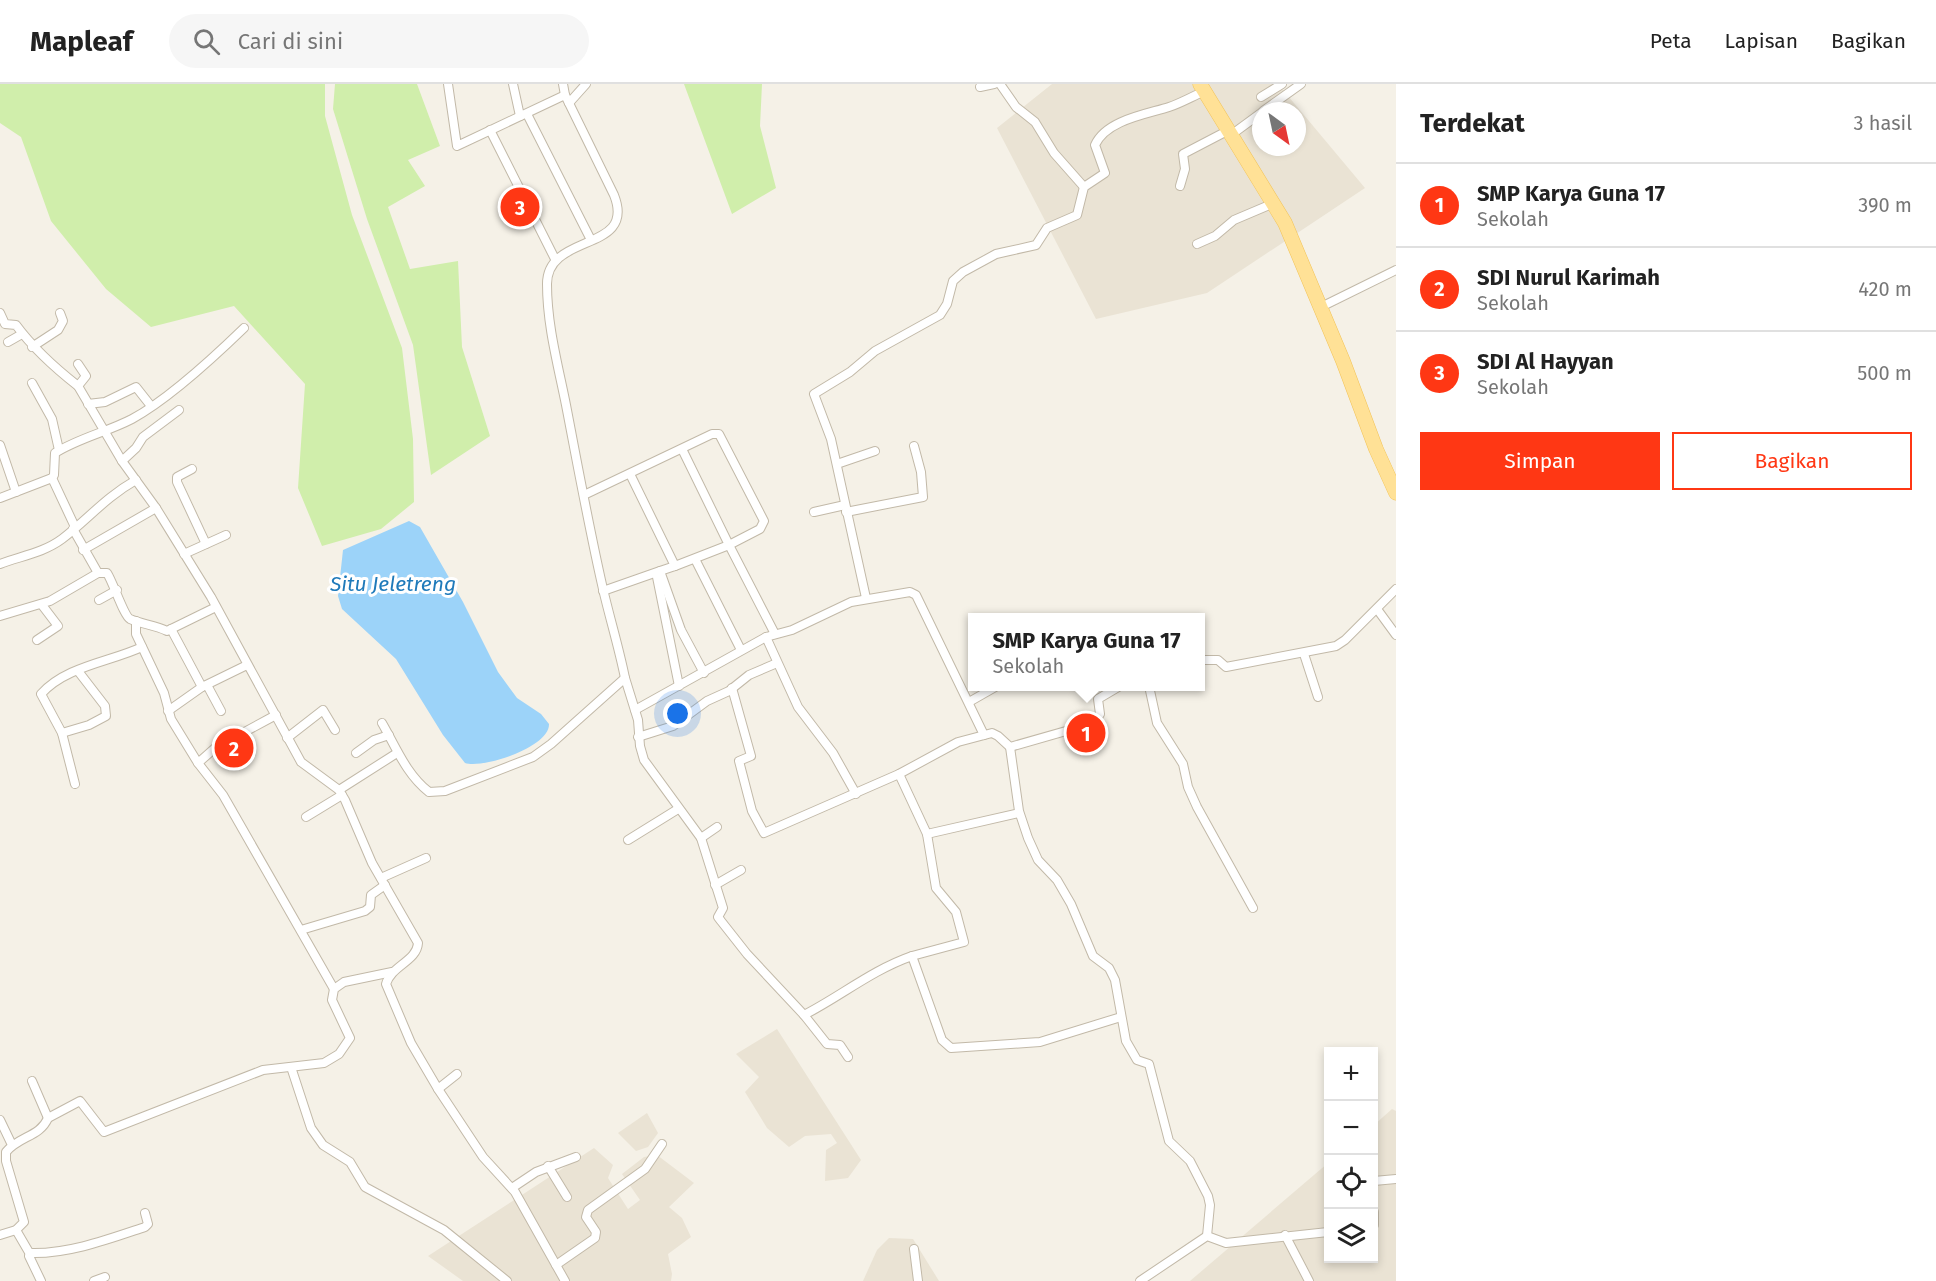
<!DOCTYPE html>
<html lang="id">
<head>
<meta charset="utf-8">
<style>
  :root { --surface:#fff; --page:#f6f6f6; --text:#222; --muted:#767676; --line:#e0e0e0; --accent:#ff3714 }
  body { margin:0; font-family:"Fira Sans",sans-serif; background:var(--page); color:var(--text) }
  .controls { position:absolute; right:18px; bottom:18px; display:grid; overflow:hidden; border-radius:0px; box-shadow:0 3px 9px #0003 }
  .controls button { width:54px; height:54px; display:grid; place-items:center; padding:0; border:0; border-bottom:2px solid var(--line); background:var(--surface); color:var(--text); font:30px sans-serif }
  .compass { position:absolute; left:1252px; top:18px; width:54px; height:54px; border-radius:50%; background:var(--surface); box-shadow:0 3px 9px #0003; rotate:147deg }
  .you { position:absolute; left:678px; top:630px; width:21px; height:21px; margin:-15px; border:4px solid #fff; border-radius:50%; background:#1a73e8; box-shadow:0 0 0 9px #1a73e833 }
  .badge { display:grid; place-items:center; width:39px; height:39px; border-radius:50%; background:var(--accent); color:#fff; font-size:20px; font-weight:700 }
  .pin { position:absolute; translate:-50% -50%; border:3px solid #fff; box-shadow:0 2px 6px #0006 }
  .popup { position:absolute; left:968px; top:529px; width:237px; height:78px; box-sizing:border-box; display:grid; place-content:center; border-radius:0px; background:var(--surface); filter:drop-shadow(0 2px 4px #0005); font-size:20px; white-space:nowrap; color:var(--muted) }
  .popup b { font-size:22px; color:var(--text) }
  .popup::after { content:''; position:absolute; left:50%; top:100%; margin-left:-12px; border:12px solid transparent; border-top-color:var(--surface) }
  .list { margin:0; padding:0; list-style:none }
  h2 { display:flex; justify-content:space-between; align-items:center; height:78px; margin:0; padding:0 24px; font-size:26px }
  h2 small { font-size:20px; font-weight:400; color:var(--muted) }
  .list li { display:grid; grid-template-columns:39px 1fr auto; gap:18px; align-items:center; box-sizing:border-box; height:84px; padding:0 24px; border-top:2px solid var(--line) }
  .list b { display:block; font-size:22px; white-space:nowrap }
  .list p { margin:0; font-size:20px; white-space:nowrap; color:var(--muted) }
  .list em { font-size:20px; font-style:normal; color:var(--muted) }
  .actions { display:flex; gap:12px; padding:18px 24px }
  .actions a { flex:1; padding:14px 0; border:2px solid var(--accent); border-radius:0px; text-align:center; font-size:21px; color:var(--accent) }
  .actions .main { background:var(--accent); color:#fff }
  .icon { flex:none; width:33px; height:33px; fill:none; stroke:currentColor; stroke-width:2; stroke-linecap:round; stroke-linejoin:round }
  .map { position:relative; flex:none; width:1396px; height:1197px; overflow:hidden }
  header { display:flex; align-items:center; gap:36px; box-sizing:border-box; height:84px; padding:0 30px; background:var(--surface); border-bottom:2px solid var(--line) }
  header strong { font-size:28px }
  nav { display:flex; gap:33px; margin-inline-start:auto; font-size:21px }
  .search { width:420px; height:54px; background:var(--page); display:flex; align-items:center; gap:15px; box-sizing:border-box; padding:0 21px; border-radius:33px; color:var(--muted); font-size:22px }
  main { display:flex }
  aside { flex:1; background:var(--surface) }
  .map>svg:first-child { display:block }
  .residential { fill:#eae3d4; fill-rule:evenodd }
  .green { fill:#d0eeab }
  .water { fill:#9cd3f9 }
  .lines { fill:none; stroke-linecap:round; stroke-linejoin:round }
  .street-casing { stroke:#c2b9a8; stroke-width:10 }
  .primary-casing { stroke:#f2c358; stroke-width:15 }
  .street { stroke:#fff; stroke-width:8 }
  .primary { stroke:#ffe196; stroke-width:14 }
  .labels { text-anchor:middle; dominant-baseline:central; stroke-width:6; stroke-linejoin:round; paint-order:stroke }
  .water-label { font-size:21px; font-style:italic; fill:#1f7aba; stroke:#fff }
</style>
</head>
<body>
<header>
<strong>Mapleaf</strong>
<div class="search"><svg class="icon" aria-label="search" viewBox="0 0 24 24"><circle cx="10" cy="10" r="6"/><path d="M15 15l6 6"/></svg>Cari di sini</div>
<nav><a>Peta</a><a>Lapisan</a><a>Bagikan</a></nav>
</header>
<main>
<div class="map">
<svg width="1396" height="1197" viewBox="0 0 1396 1197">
  <rect width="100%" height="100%" fill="#f5f1e7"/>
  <g class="residential">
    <path d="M1052 0H1278L1365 104 1207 209 1096 235 997 44ZM1261 27H1297V63H1261Z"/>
    <polygon points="777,945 861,1076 848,1094 825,1097 826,1066 837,1059 831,1050 805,1052 789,1063 767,1044 745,1008 759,993 736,970"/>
    <polygon points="1392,1025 1396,1027 1396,1197 1190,1197 1328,1079 1328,1174 1374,1174 1374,1041"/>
    <polygon points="647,1029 658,1049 648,1063 636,1067 618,1049"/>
    <polygon points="594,1064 613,1081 608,1094 628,1125 640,1116 622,1090 644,1073 657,1071 694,1099 669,1123 682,1134 691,1153 668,1170 672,1190 671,1197 463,1197 428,1172"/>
    <polygon points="889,1154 913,1155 939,1197 863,1197 877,1166"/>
  </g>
  <g class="green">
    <polygon points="0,0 325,0 325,32 352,131 402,264 413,355 414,418 381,445 322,462 298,404 305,300 234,222 151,243 106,205 51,137 21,53 0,39"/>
    <polygon points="335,0 417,0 440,62 408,76 425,102 388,123 410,185 458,177 462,263 490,352 431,391 413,261 367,135 333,25"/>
    <polygon points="684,0 762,0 760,42 776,104 732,130"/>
  </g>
  <path class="water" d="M409 437 420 443 463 518 498 588 517 614 541 630 549 640C550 663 483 685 465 679L443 651 396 575 342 525 338 512 343 466Z"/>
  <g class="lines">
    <g class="street-casing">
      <g id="street">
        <polyline points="448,0 457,62 565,11"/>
        <polyline points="513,0 520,32"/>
        <path d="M563 0 565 11 614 111C637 169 547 148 547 200 547 241 558 281 566 321 578 383 589 444 603 505 610 535 619 564 625 594"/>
        <polyline points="1000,0 1016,23 1035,38 1054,69 1084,103"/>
        <polyline points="980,3 994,0"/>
        <polyline points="1261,13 1282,0"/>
        <polyline points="569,19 586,0"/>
        <polyline points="1263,27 1301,0"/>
        <polyline points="527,30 591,156"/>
        <polyline points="490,46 555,175"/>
        <polyline points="1231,51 1261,29"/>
        <polyline points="1180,102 1185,85 1183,70 1229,46"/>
        <polyline points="1197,160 1215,152 1234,136 1274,119"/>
        <polyline points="1321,223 1396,186"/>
        <path d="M0 229 5 240 16 241C33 264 55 284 78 302"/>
        <polyline points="8,258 22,250"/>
        <polyline points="32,263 58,246 63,237 60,229"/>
        <path d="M78 280 86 292 78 302 122 377 156 424 211 513 301 678 339 706 345 716 372 779 418 859C417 877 391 882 386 900L411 959 438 1005 483 1073 515 1108 565 1197"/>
        <polyline points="32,299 52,335 59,366"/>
        <polyline points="88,320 105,318 136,303 151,322"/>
        <polyline points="0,361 16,408"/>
        <polyline points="122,377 136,364 143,353 179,326"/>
        <polyline points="837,380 875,367"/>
        <polyline points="192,385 177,393 177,398 206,460"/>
        <polyline points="630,390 675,482 660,487 681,546 704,589"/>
        <polyline points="52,394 75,443"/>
        <polyline points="584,411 712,350 719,350 764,437 760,445 729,461 775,550"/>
        <path d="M0 414 52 394 54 391 55 369C79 354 107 348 132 335 169 315 213 274 244 244"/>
        <polyline points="814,428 845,421"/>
        <polyline points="846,428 923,413 921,388 914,362"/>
        <path d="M73 445 98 489H107C113 498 124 532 130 535 141 540 155 541 167 547L216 523"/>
        <polyline points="83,466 156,424"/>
        <polyline points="184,470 226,451"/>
        <polyline points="695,475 741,566"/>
        <path d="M0 480C21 472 43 469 62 455 88 435 106 413 136 396"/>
        <polyline points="675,482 729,461 682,365"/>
        <polyline points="657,493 679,602"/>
        <polyline points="603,507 660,487"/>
        <path d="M866 514 831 355 814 310 850 288 875 267 940 231 947 220 953 197 963 188 996 170 1036 161 1047 144 1077 131 1084 103 1105 89 1095 61C1106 36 1147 30 1169 23 1181 19 1193 12 1205 7"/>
        <polyline points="99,516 117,506"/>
        <polyline points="1377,525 1396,551"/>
        <polyline points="0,532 50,517 98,489"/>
        <polyline points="136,537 136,550 164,609 171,635 198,679 223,711 334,905"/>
        <polyline points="171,545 202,603"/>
        <polyline points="766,553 798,623 833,669 856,710"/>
        <polyline points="37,556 58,542 42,521"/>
        <polyline points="1304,570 1318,613"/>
        <polyline points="1200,576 1218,576 1226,583 1336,562 1345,556 1396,505"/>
        <polyline points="207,601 221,627"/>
        <polyline points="1149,602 1157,639 1183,680 1188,703 1197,723 1253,824"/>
        <polyline points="732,604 751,672 739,677 752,727 764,749 899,690 958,658 992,649 998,652 1010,663 1094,639 1100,630 1098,615 1120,602"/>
        <polyline points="969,618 997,602"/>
        <polyline points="635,626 766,553 792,546 851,518 910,508 916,511 984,651"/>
        <polyline points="168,627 202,603 247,581"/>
        <path d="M382 639C396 663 406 690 429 708L445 707 533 673 551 660 625 594 638 636 640 662 644 676 701 754 717 743"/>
        <polyline points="62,649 89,641 106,632 105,622 78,587"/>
        <polyline points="638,653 673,642 707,617 729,607 749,591 777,579"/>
        <polyline points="287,654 323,626 335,646"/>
        <polyline points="1010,663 1019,727 1028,754 1038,776 1057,796 1071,820 1093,872 1109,884 1115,896 1126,957 1137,976 1149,980 1169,1057 1190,1077 1208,1112 1210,1121 1207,1152"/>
        <polyline points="356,669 374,656 389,651"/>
        <polyline points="198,679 215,664 276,631"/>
        <polyline points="899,690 927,750 936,804 956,828 964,858 912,872"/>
        <path d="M75 700 62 649 41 610C66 582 110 578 142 563"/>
        <polyline points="339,706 397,669"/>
        <polyline points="306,733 342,711"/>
        <polyline points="927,750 1019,729"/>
        <path d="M701 754 723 824 718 833 721 837 747 870 804 931C841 912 872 886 912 872L942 956 951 964 1040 958 1121 933"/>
        <polyline points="628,756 678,725"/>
        <polyline points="381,794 426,774"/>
        <polyline points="715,801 741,786"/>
        <polyline points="301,846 365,827 370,823 371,811 385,801"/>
        <polyline points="804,931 827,960 840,961 848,973"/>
        <polyline points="291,983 311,1044 323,1061 350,1078 365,1103 444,1146 507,1197"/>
        <polyline points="32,997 48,1034 80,1017 104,1048 263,986 324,979 339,970 350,954 332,916 334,905 344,898 392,888"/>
        <polyline points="438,1005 457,990"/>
        <polyline points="0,1036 12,1061"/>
        <polyline points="548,1082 567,1113"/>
        <polyline points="1374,1097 1396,1095"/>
        <polyline points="512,1104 536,1088 576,1073"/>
        <polyline points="1374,1128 1374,1141"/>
        <polyline points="16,1146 30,1170"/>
        <path d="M0 1151 16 1146 24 1138 6 1077V1068C19 1052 40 1053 48 1034"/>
        <polyline points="1285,1151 1309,1197"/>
        <polyline points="914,1165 918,1197"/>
        <polyline points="556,1181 595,1154 596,1148 586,1133 588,1126 645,1085 662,1060"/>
        <path d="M41 1197 29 1172 31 1169C69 1170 109 1155 145 1143L148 1140 145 1129"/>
        <polyline points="94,1197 105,1193"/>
        <polyline points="1140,1197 1207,1152 1226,1159 1328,1148"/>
      </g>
    </g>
    <g class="primary-casing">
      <polyline id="primary" points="1200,0 1285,139 1343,277 1376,365 1396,409"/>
    </g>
    <use href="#street" class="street"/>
    <use href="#primary" class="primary"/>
  </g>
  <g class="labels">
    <g class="water-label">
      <text x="393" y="500">Situ Jeletreng</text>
    </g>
  </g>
</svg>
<div class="controls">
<button>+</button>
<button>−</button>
<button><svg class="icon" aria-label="locate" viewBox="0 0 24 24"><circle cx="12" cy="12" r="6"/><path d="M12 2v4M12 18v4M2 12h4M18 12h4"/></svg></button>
<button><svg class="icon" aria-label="layers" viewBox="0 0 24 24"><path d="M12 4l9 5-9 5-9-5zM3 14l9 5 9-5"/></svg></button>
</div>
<svg class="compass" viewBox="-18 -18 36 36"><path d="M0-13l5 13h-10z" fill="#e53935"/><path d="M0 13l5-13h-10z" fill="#767676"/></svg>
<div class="you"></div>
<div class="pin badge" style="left:1086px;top:649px">1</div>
<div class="popup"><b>SMP Karya Guna 17</b>Sekolah</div>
<div class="pin badge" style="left:234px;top:664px">2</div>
<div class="pin badge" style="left:520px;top:123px">3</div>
</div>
<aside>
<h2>Terdekat<small>3 hasil</small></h2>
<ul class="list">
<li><span class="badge">1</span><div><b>SMP Karya Guna 17</b><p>Sekolah</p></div><em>390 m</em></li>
<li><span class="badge">2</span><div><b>SDI Nurul Karimah</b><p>Sekolah</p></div><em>420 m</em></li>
<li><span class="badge">3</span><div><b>SDI Al Hayyan</b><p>Sekolah</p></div><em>500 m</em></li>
</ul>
<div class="actions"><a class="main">Simpan</a><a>Bagikan</a></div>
</aside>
</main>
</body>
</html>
